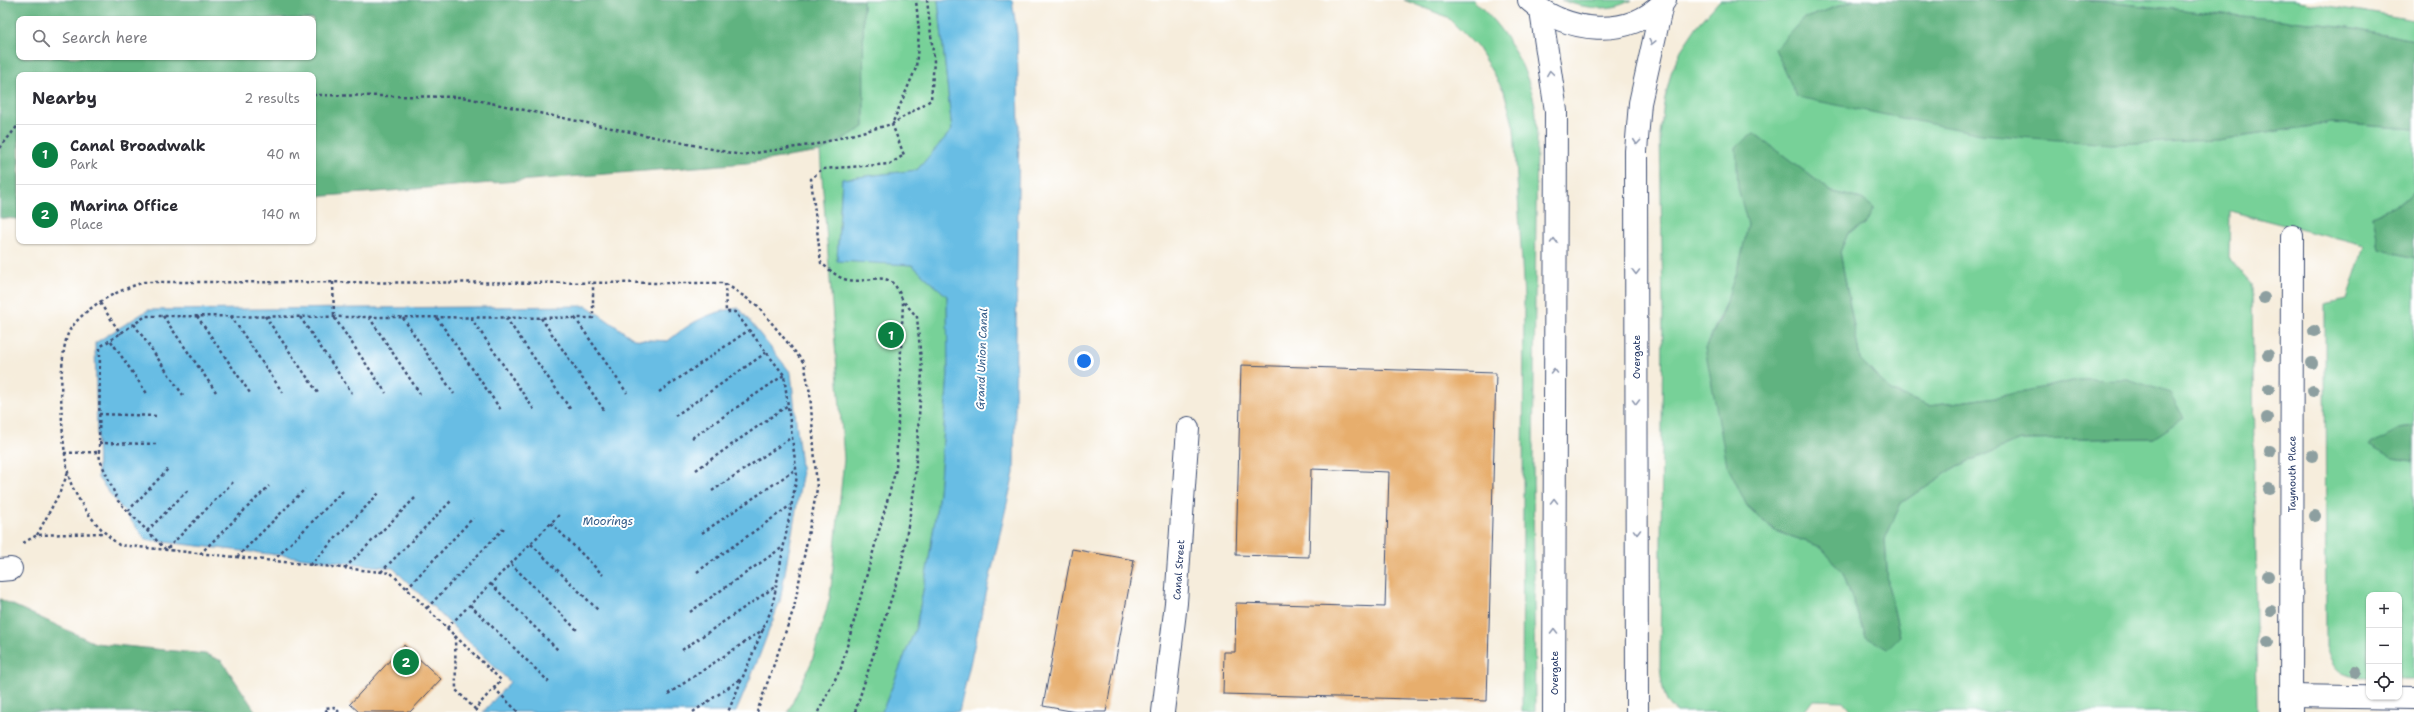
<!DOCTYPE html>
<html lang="en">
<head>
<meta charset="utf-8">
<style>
  :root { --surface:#fff; --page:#f2f2f3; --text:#2b2b33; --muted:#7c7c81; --line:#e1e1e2; --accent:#0b8043 }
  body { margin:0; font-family:"Shantell Sans",sans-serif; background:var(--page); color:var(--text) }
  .controls { position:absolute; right:12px; bottom:12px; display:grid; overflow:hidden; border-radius:8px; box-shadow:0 1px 3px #0004 }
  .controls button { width:36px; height:36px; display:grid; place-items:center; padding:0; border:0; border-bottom:1px solid var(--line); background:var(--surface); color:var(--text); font:20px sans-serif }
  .you { position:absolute; left:1084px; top:361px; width:14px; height:14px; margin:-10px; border:3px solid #fff; border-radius:50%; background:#1a73e8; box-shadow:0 0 0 6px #1a73e833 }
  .badge { display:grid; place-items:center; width:26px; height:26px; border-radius:50%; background:var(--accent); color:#fff; font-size:13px; font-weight:700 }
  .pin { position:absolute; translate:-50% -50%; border:2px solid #fff; box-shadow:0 1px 4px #0006 }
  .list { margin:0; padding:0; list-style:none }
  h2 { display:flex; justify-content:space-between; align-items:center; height:52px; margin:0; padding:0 16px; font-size:17px }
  h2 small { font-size:13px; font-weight:400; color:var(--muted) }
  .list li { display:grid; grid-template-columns:26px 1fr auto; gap:12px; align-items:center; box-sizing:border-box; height:60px; padding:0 16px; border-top:1px solid var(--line) }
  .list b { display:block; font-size:15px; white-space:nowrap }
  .list p { margin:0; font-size:13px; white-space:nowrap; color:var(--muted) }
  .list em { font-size:13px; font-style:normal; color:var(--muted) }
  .icon { flex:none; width:22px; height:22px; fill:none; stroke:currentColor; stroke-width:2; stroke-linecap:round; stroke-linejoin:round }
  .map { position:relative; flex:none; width:2414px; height:712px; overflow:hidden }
  .search { position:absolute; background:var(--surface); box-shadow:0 1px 3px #0004; left:16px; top:16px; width:300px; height:44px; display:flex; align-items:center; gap:10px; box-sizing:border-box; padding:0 14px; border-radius:8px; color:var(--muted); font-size:15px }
  .panel { position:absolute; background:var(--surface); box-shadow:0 1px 3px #0004; left:16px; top:72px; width:300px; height:172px; border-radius:8px }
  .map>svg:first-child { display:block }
  .green { fill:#77d198; stroke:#49807b; fill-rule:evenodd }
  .forest { fill:#61b380; stroke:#3e716f; fill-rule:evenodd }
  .water { fill:#67bde4; stroke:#4176a1 }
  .building { fill:#e7ae6d }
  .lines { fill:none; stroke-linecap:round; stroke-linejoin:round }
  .minor-casing { stroke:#3c4c71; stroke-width:24 }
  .path { stroke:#3c4c71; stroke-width:2.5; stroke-dasharray:3 3; stroke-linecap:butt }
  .minor { stroke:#fff; stroke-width:22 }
  .tree { fill:#8d9fa0 }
  .oneway { stroke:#8d97ae }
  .labels { text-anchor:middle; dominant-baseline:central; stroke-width:4; stroke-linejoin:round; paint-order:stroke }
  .street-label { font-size:10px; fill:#1b2f5e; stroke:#fff }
  .water-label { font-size:11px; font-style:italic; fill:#325a86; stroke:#fff }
</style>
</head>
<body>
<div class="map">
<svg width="2414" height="712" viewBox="0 0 2414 712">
  <rect width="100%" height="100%" fill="#fff"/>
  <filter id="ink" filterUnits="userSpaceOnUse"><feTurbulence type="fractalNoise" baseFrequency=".025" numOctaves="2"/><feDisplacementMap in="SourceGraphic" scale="8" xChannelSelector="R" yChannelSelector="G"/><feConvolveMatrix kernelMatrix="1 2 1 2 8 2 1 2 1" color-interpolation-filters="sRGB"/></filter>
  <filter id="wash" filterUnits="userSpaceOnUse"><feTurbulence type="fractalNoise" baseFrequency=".012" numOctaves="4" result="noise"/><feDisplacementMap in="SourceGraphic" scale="16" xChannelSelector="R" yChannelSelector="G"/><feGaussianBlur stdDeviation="0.9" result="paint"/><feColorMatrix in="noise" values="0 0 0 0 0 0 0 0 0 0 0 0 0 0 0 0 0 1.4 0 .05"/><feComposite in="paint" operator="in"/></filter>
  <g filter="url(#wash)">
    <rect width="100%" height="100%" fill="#f6eddc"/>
    <g class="green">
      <polygon points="863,0 938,0 952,130 917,170 842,179 837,260 912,265 947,296 948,374 939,493 928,565 916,627 882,712 788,712 812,661 830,597 844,459 820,152 864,127"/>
      <path d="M1404 0H1473C1503 26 1525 62 1534 101 1537 113 1536 126 1537 138L1533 461 1535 712H1522L1524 298 1514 128 1504 91 1477 47 1447 17Z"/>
      <path d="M1561 0H1632C1610 13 1584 8 1561 0Z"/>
      <path d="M1720 0H1855L1803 19 2218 140 2332 123 2414 129V192L2409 199 2373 215 2379 249 2414 258V427L2399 429 2392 458 2414 461V678H2399V595H2369V678C2342 678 2334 674 2326 647L2325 304 2347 299 2364 246 2230 211 2229 258 2252 283 2257 712H1852L1843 701 1813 700 1804 712H1677C1662 701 1662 683 1660 666L1663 311 1660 135 1664 102 1671 73 1681 50 1697 26ZM1754 133 1832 192 1862 199 1865 225 1848 233 1840 252 1860 359 1890 391 1929 406 1996 397 2154 438 2020 440 1957 466 1901 503 1885 539 1888 585 1900 636 1866 637 1843 573 1821 547 1773 530 1747 506 1705 348C1724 310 1742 267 1748 224 1752 194 1752 163 1754 133Z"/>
      <polygon points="2085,0 2293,0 2414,20 2414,40 2349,27"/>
    </g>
    <g class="forest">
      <path d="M0 0H863L864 127 820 152 747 163 313 197V75H19V219L0 218ZM19 19H313V57H19Z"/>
      <polygon points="1855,0 2085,0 2349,27 2414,40 2414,129 2332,123 2218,140 2110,144 1981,134 1797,97 1775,49 1803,19"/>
      <polygon points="1754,133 1832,192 1862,199 1874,208 1865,225 1848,233 1840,252 1860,359 1890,391 1929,406 1996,397 2078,380 2128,379 2170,393 2184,418 2154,438 2020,440 1957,466 1901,503 1885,539 1888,585 1900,636 1887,649 1866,637 1843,573 1821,547 1774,530 1747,506 1727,465 1705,348 1721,317 1741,257 1748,225 1738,188 1736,147"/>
      <polygon points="2414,192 2414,258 2379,249 2373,215 2408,199"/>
      <polygon points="2414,427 2414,461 2392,458 2369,445 2399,429"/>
      <polygon points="0,599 95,643 205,654 222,661 256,712 0,712"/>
    </g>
    <g class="water">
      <polygon points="938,0 1012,0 1017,34 1019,128 1014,473 959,712 882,712 916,627 928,565 939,493 948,374 947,296 912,265 837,261 842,179 917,170 952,130"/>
      <path d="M587 306 634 339 668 341C691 322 709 312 739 308L791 373 802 476 780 601 757 662 736 712H483L510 682 393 568 146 540 98 478 95 343 148 310Z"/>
    </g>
    <g id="blocks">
      <g class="building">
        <polygon points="1241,365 1496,373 1487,701 1223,694 1224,652 1235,652 1236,603 1385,607 1389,472 1311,469 1309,557 1236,555"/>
        <polygon points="1072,549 1134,560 1106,712 1076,712 1043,706"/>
        <polygon points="404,645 441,679 410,712 359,712 350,704"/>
      </g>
    </g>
  </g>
  <g filter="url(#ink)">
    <use href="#blocks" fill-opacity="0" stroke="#3c4c71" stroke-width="1"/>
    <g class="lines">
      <g class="minor-casing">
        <g id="minor">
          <path d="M1529 0C1565 33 1630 41 1665 0"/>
          <polyline points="1541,11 1556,111 1554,712"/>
          <polyline points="0,570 11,569"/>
          <polyline points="2291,696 2414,698"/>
          <path id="s1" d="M1163 712 1176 603 1188 428"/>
          <polyline points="1637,712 1636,151 1640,103 1662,4"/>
          <path id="s2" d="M2291 712 2292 236"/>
        </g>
      </g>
      <g class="path">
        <polyline points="313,95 462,97 741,155 817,144 892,124 931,100 934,61 927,0"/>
        <polyline points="0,148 19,124"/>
        <polyline points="333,282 334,317 386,393"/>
        <polyline points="726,284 758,306 804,363 810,393 817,489 794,608 757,712"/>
        <polyline points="100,303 121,334"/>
        <polyline points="163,316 216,392"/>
        <polyline points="197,316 250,393"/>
        <polyline points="231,316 283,393"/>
        <polyline points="265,316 318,393"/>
        <polyline points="300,317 352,393"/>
        <polyline points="369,317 420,394"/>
        <polyline points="403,318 454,394"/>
        <polyline points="437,318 501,410"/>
        <polyline points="471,318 535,411"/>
        <polyline points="506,318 571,410"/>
        <polyline points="541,318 604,410"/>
        <polyline points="575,318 627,393"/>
        <polyline points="134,324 183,395"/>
        <polyline points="111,341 148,395"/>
        <polyline points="659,392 749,330"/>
        <polyline points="99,414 158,416"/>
        <polyline points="675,416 767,352"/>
        <polyline points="692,438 784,375"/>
        <polyline points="99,443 159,444"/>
        <polyline points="64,453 99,452"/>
        <polyline points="696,470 788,405"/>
        <polyline points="233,482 166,550 118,501 100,460 99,452 100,347 146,316 593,318 593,283"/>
        <polyline points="712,491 792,437"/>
        <polyline points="128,511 169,468"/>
        <polyline points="551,523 603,575"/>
        <polyline points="147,531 189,489"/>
        <polyline points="702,533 796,469"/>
        <polyline points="37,535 59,494 68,473"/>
        <polyline points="23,543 37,535 104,533"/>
        <polyline points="531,544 599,611"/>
        <polyline points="200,554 269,486"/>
        <polyline points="237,557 305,489"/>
        <polyline points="273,561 344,490"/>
        <polyline points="511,564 578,631"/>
        <polyline points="310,565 379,493"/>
        <polyline points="345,568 415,498"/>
        <polyline points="381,572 451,501"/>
        <polyline points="697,572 791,505"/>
        <polyline points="491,584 558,650"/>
        <polyline points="407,588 473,518"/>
        <polyline points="470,605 549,682"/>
        <polyline points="427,608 504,528"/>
        <polyline points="690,612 783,547"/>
        <polyline points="447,628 561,513"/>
        <path d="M455 636 501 680 475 709 456 690 455 636 391 573 119 545C99 529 83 510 72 486 61 461 55 350 71 328 89 304 117 291 144 282L725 283 726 312H735L784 375 797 476 772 608 728 712"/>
        <polyline points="682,650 776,586"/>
        <polyline points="494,688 518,712"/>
        <polyline points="668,694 764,629"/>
        <polyline points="475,709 478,712"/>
        <polyline points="327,712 325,708 334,707 339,712"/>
        <polyline points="693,712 742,678"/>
        <path d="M818 712 841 668 896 469 903 302C890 262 871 287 844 279 837 277 828 268 821 263L811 179 822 169 890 164 904 155 892 124 916 68 919 32 916 0"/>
        <polyline points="855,712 901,568 914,490 922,372 917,317 904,302"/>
      </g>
      <use href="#minor" class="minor"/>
    </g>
    <g class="tree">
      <circle cx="2264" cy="298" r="6"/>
      <circle cx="2314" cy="331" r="6"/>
      <circle cx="2268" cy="355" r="6"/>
      <circle cx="2312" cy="363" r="6"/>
      <circle cx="2269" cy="389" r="6"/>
      <circle cx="2313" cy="391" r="6"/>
      <circle cx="2267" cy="418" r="6"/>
      <circle cx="2270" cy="451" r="6"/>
      <circle cx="2312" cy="456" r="6"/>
      <circle cx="2269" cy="489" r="6"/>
      <circle cx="2315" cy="516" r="6"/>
      <circle cx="2268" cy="576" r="6"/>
      <circle cx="2271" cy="611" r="6"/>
      <circle cx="2268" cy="642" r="6"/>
      <circle cx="2356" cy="672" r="6"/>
    </g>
    <defs><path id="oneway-chevron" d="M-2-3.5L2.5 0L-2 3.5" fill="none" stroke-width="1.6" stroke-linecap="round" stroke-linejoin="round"/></defs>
    <g class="oneway">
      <use href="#oneway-chevron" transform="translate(1652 42) rotate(104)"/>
      <use href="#oneway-chevron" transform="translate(1550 73) rotate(-98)"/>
      <use href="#oneway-chevron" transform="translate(1637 142) rotate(95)"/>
      <use href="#oneway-chevron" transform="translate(1554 241) rotate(-90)"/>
      <use href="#oneway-chevron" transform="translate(1636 272) rotate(90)"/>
      <use href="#oneway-chevron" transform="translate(1554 371) rotate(-90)"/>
      <use href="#oneway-chevron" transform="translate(1636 402) rotate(90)"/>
      <use href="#oneway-chevron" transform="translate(1554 501) rotate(-90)"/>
      <use href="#oneway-chevron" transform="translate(1637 532) rotate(90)"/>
      <use href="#oneway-chevron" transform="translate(1554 631) rotate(-90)"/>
    </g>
  </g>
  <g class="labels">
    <g class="street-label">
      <text transform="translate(1636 357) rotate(-90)">Overgate</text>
      <text stroke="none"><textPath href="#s2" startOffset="238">Taymouth Place</textPath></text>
      <text stroke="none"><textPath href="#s1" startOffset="143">Canal Street</textPath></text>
      <text transform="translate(1554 673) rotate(-90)">Overgate</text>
    </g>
    <g class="water-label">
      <text transform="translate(982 359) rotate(-88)">Grand Union Canal</text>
      <text x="608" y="521">Moorings</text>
    </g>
  </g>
</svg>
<div class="controls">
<button>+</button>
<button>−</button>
<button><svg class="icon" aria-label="locate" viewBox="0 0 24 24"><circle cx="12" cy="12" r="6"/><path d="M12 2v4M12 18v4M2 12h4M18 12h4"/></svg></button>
</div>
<div class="you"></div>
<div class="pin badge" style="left:891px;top:335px">1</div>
<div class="pin badge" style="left:406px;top:662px">2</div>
<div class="search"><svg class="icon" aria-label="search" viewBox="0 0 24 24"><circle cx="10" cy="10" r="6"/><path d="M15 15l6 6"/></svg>Search here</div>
<section class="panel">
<h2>Nearby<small>2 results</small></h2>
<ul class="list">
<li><span class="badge">1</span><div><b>Canal Broadwalk</b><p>Park</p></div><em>40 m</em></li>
<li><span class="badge">2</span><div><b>Marina Office</b><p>Place</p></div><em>140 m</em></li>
</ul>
</section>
</div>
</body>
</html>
